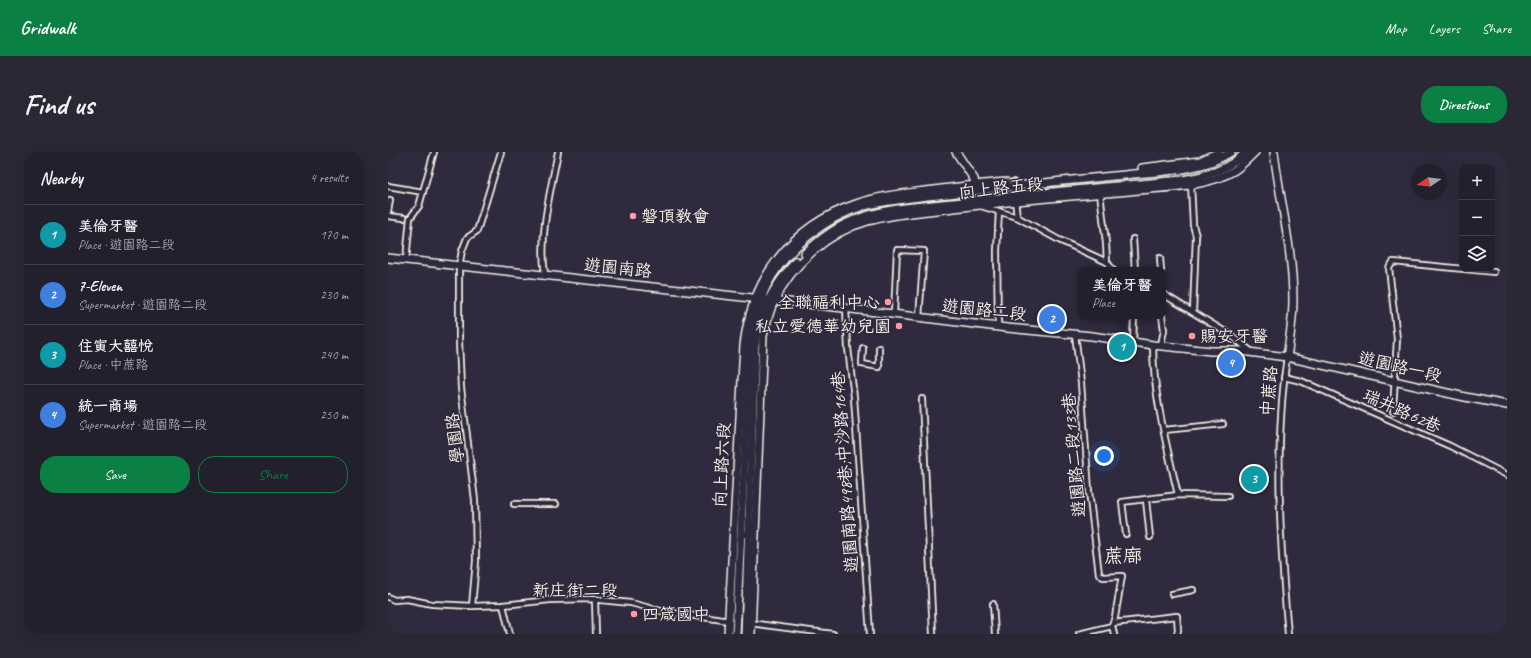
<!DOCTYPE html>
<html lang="en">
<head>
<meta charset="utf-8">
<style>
  :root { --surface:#23202e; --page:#2b2836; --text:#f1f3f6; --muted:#a3a3aa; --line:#403e4a; --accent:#0b8043 }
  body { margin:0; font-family:Caveat,"LXGW WenKai TC",sans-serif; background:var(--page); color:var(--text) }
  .controls { position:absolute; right:12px; top:12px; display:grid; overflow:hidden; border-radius:8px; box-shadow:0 4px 16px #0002 }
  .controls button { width:36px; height:36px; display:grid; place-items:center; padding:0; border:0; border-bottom:1px solid var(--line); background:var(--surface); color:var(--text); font:20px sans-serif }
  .compass { position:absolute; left:1023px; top:12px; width:36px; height:36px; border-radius:50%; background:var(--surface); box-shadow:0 4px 16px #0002; rotate:257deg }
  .you { position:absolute; left:716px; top:304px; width:14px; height:14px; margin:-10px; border:3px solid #fff; border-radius:50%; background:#1a73e8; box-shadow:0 0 0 6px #1a73e833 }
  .badge { display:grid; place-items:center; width:26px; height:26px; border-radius:50%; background:var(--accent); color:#fff; font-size:13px; font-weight:700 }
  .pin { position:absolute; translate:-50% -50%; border:2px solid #fff; box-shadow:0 1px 4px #0006 }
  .popup { position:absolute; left:690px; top:115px; width:88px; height:52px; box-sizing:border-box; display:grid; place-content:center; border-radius:8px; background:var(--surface); filter:drop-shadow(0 1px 3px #0005); font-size:13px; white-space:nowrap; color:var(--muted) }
  .popup b { font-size:15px; color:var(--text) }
  .popup::after { content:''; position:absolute; left:50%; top:100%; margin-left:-8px; border:8px solid transparent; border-top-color:var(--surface) }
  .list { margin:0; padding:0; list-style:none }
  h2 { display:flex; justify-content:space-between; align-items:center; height:52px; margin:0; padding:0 16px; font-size:17px }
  h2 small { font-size:13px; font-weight:400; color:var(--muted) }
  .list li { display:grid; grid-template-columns:26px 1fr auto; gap:12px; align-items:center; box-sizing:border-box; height:60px; padding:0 16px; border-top:1px solid var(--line) }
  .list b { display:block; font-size:15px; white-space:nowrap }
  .list p { margin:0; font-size:13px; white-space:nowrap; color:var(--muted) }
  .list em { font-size:13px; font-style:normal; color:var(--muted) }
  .actions { display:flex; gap:8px; padding:12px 16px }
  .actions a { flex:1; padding:9px 0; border:1px solid var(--accent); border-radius:16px; text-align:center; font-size:14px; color:var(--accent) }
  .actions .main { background:var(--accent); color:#fff }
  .icon { flex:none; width:22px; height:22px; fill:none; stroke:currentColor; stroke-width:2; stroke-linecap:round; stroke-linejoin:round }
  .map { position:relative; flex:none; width:1119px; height:482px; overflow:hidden; border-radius:16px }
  header { display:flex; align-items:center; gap:24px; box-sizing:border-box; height:56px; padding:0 20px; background:var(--accent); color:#fff }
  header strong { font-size:19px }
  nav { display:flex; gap:22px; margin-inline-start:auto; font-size:14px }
  .intro { display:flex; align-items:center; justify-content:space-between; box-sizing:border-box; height:96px; padding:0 24px }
  h1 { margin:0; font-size:28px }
  .button { padding:10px 18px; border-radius:16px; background:var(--accent); color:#fff; font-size:14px; font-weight:700 }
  main { display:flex; gap:24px; padding:0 24px }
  aside { flex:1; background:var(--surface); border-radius:16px; box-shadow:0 4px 16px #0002 }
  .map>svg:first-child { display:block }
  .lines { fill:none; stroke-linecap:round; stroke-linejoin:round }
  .street-casing { stroke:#f4f1e8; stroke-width:8 }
  .secondary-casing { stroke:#f4f1e8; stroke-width:10 }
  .street { stroke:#2f2a3d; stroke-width:4.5 }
  .secondary { stroke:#2f2a3d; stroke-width:7 }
  .poi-dot { fill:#ff9aa2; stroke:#2f2a3d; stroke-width:1.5 }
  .labels { text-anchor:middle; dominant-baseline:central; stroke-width:3; stroke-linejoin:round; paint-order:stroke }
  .street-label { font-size:17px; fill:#f4f1e8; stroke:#2f2a3d }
  .poi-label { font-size:17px; fill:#f4f1e8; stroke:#2f2a3d; text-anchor:start }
  .quarter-label { font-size:19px; fill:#f4f1e8; stroke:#2f2a3d }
</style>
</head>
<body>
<header>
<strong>Gridwalk</strong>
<nav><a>Map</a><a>Layers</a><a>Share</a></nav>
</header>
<div class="intro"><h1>Find us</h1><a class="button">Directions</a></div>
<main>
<aside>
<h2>Nearby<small>4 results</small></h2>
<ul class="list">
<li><span class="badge" style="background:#0f9aa8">1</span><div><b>美倫牙醫</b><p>Place · 遊園路二段</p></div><em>170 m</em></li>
<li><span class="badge" style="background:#3f7fe0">2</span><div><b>7-Eleven</b><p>Supermarket · 遊園路二段</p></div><em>230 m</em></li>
<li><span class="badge" style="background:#0f9aa8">3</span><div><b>住寅大囍悅</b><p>Place · 中蔗路</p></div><em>240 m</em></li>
<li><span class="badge" style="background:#3f7fe0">4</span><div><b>統一商場</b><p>Supermarket · 遊園路二段</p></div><em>250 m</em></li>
</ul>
<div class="actions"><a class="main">Save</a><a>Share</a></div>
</aside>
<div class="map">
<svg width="1119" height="482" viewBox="0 0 1119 482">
  <rect width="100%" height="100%" fill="#2f2a3d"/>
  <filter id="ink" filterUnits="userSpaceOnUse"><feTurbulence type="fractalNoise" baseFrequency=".025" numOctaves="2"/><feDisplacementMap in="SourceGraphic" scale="8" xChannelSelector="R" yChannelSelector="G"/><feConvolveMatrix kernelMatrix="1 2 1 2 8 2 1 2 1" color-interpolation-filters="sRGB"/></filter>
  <g filter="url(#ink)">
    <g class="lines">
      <g class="street-casing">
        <g id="street">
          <polyline points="625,30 629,65"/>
          <polyline points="803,32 805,73 808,84 805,160"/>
          <polyline points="0,34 35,40"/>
          <polyline points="712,41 718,91 719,110"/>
          <polyline points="593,54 629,65 671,88 719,110 725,118"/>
          <polyline points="0,60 2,48"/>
          <polyline points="0,64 16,66"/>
          <polyline points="745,87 747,118"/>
          <polyline points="772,106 773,118"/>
          <polyline points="18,108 22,66 31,54 46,0"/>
          <path d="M157 123C151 82 162 41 170 0"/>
          <polyline points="775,142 842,183 864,200"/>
          <polyline points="458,156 460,196 466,245 482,482"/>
          <polyline points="506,162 509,98 536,99 531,165"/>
          <polyline points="610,175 609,99 611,59"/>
          <polyline points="687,182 693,231 701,339 711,422 715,425 734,424 727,465 724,474 726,482"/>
          <polyline points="745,190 746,164"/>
          <path d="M765 193C765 243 779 294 790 343"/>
          <polyline points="773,193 776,178 774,164"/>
          <polyline points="475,196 474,212 491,215 491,196"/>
          <path d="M899 205C886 294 892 393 900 482"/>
          <polyline points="896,225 913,229 1062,294 1119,323"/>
          <polyline points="534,247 545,482"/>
          <polyline points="1005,259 1009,187 1001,116 1005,110 1106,120"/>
          <polyline points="776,278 835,272"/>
          <polyline points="758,348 762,385"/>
          <polyline points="126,352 168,352"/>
          <polyline points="738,382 734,350 790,343 840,344"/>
          <polyline points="784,442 805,438"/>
          <polyline points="0,445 6,448 19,447 44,452 84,454 115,453 162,448 202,447 243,451 273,459 342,469"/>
          <polyline points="207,447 208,482"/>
          <polyline points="605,452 607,482"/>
          <polyline points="115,453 122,482"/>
          <polyline points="84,454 88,409 87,348 73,236 71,189 71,114 74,99 79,86 89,79 113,0"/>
          <polyline points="362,471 445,482"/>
          <polyline points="725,471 789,464 790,478 789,482"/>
          <polyline points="691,482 724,474"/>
        </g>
      </g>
      <g class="secondary-casing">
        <g id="secondary">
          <polyline points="568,0 586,27 588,36"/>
          <path d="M886 0C892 49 905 99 905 148 905 167 902 186 899 205"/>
          <polyline points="754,16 812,9 831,0"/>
          <path d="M417 101C431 88 446 76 464 69 497 55 539 54 574 50 647 41 721 35 794 28 818 24 840 18 858 0"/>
          <polyline points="0,106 455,156 619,176 704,184 765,193 823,199 853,199 899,205 1077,245 1119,253"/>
          <path d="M340 482 356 193C364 126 403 74 468 52 490 44 513 42 537 39 564 36 591 32 618 30"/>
          <path d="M348 482 362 193C365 173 369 154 378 135 396 99 437 65 476 54 509 46 544 44 578 40 631 33 684 28 737 23 773 19 812 20 843 0"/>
          <path d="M357 482 367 194C372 158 384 136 408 109"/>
          <path d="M363 482 375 184C378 172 381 160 386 149 404 112 440 80 480 69 511 60 544 59 575 55 630 48 686 44 741 39 774 35 818 36 847 18 854 13 861 6 867 0"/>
        </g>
      </g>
      <use href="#street" class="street"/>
      <use href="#secondary" class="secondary"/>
    </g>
  </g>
  <g class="poi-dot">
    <circle cx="245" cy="64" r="4"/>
    <circle cx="500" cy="150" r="4"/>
    <circle cx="511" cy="174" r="4"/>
    <circle cx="804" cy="184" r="4"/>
    <circle cx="246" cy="462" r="4"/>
  </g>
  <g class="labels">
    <g class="street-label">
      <text transform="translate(613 36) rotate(-6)">向上路五段</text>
      <text transform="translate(230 116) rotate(6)">遊園南路</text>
      <text transform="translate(596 158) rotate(6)">遊園路二段</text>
      <text transform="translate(1012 215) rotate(13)">遊園路一段</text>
      <text transform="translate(881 239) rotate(-85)">中蔗路</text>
      <text transform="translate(1014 259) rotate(24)">瑞井路62巷</text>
      <text transform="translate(67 286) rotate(-97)">學園路</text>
      <text transform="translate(686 303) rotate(-95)">遊園路二段133巷</text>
      <text transform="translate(334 313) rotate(-87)">向上路六段</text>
      <text transform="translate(457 320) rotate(-94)">遊園南路498巷;中沙路164巷</text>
      <text x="187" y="438">新庄街二段</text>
    </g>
    <g class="poi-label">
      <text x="253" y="64">磐頂教會</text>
      <text x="492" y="150" text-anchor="end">全聯福利中心</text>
      <text x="503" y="174" text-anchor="end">私立愛德華幼兒園</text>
      <text x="812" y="184">賜安牙醫</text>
      <text x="254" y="462">四箴國中</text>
    </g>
    <g class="quarter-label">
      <text x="735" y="404">蔗廍</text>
    </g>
  </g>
</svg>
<div class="controls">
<button>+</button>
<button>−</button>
<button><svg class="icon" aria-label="layers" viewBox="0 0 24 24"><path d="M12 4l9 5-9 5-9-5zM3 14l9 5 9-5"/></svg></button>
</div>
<svg class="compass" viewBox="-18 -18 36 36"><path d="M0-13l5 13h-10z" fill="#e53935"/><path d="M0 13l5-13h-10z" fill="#a3a3aa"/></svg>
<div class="you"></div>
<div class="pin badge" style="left:734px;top:195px;background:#0f9aa8">1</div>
<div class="popup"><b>美倫牙醫</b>Place</div>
<div class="pin badge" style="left:664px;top:167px;background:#3f7fe0">2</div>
<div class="pin badge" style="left:866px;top:327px;background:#0f9aa8">3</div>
<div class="pin badge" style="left:843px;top:211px;background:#3f7fe0">4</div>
</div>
</main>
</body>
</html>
